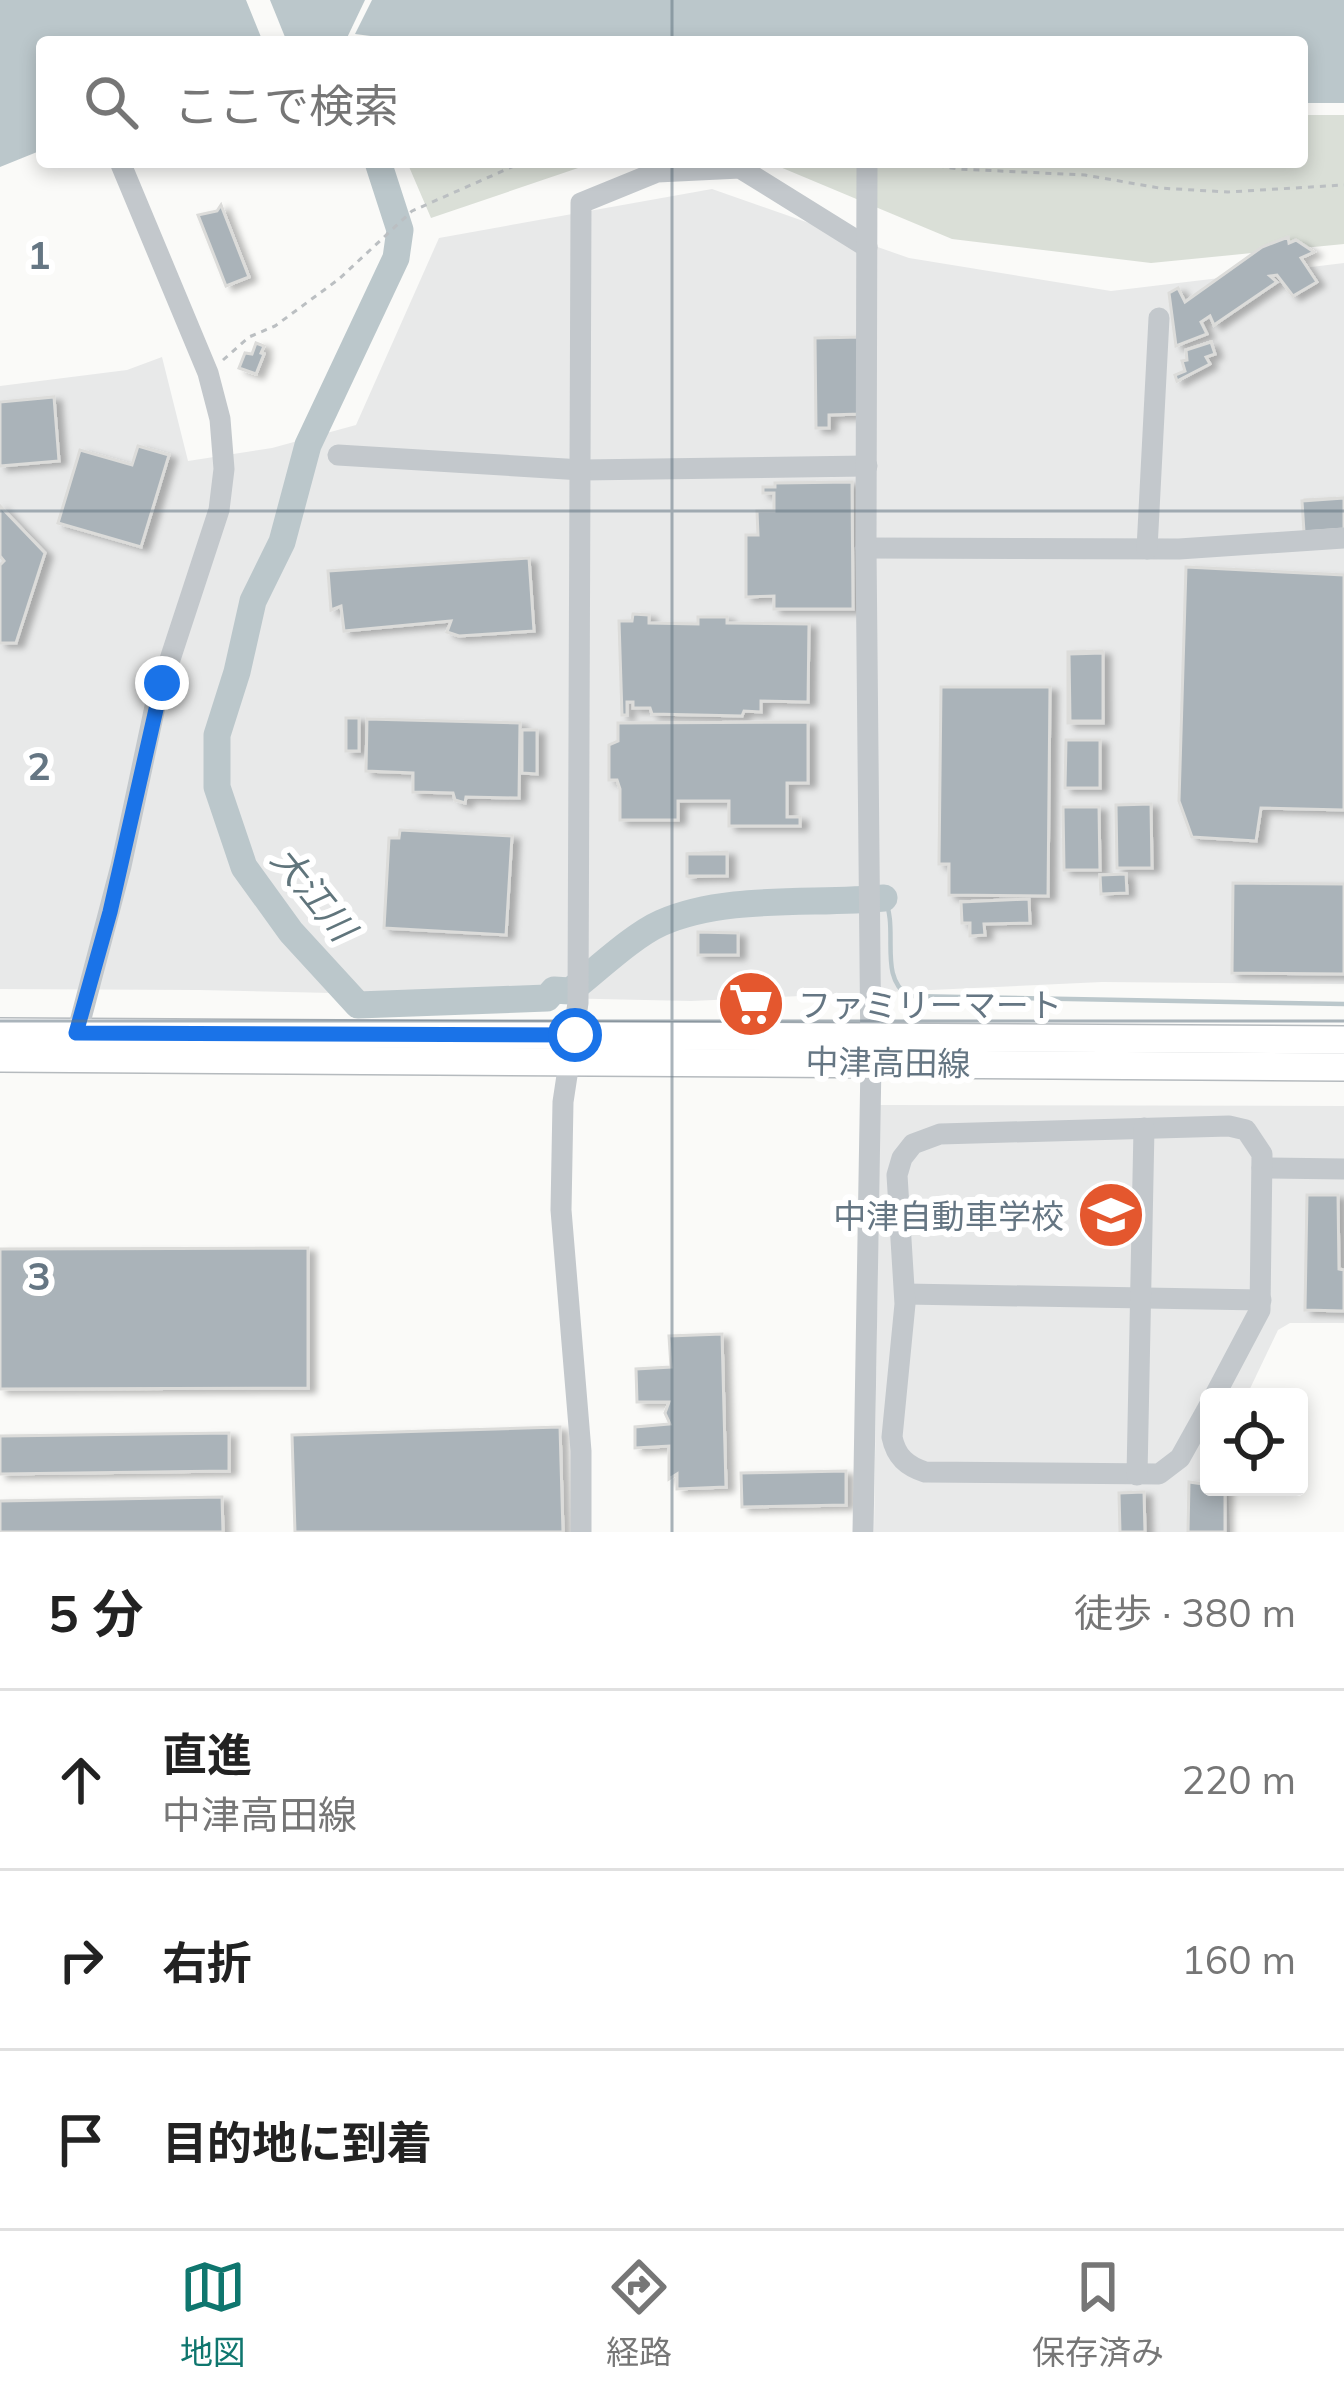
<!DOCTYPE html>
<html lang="ja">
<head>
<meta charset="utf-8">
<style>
  :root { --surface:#fff; --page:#f6f6f6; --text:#222; --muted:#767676; --line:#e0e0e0; --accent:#0f766e }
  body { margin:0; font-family:Mulish,"Noto Sans JP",sans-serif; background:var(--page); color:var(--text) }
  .controls { position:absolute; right:36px; bottom:36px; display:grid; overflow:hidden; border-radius:12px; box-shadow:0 6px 18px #0003 }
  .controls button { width:108px; height:108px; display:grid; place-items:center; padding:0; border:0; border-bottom:3px solid var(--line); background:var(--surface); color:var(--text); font:60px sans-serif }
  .stop { position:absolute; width:36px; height:36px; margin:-27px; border:9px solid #1a73e8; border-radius:50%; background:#fff }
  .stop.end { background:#1a73e8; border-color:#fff; box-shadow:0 3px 12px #0008 }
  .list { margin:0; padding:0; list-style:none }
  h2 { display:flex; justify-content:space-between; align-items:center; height:156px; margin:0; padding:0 48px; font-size:51px }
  h2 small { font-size:39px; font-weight:400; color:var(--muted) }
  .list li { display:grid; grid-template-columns:78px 1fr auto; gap:36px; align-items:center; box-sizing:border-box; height:180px; padding:0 48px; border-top:3px solid var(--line) }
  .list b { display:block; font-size:45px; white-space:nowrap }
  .list p { margin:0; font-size:39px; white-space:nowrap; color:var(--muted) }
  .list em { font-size:39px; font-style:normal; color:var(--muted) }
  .icon { flex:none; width:66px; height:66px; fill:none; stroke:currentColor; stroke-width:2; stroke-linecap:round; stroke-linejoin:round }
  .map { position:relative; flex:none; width:1344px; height:1532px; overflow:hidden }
  .search { position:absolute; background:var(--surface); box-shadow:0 6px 18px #0003; left:36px; right:36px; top:36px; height:132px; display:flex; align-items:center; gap:30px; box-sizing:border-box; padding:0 42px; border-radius:12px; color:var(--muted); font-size:45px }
  .sheet { height:696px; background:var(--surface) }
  nav { display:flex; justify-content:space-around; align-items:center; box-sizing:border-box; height:168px; border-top:3px solid var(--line); background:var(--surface); font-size:33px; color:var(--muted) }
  nav a { display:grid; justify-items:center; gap:6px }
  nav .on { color:var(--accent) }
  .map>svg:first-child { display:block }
  .built { fill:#e8e9e9 }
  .green { fill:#dadfd7 }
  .water { fill:#bbc7cb }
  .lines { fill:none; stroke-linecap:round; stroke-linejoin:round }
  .stream { stroke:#bbc7cb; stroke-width:4.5 }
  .river { stroke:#bbc7cb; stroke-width:27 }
  .building { fill:#aab3b9; stroke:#dcdcda; stroke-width:3; filter:url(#shadow) }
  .major-casing { stroke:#b5babe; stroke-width:30 }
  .path { stroke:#bbbfc2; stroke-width:3; stroke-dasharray:6 6; stroke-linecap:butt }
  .minor { stroke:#c3c8cc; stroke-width:21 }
  .major { stroke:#fff; stroke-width:27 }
  .route { stroke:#1a73e8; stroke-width:15 }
  .grid { fill:none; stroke:#657683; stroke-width:3; stroke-opacity:0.55 }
  .labels { text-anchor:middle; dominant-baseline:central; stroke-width:12; stroke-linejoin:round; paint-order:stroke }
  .poi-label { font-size:33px; fill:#657683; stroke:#fff; text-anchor:start }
  .street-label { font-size:33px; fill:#657683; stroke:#fff }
  .water-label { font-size:36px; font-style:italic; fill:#60757c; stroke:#fff }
  .grid-label { font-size:39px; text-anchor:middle; font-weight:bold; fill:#657683; stroke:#fff; stroke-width:12; stroke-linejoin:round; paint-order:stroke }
</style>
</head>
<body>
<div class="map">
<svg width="1344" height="1532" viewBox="0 0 1344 1532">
  <defs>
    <filter id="shadow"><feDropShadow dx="7" dy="4" stdDeviation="3" flood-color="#0004"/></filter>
  </defs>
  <rect width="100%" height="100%" fill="#fafaf8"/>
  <g class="built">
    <polygon points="712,189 909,258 1111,291 1344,263 1344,984 1102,982 691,1001 199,990 0,989 0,386 127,370 162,357 188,461 272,448 356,425 439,238"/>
    <polygon points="880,1105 1344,1106 1344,1323 1290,1323 1278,1330 1246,1397 1209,1397 1209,1487 1228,1487 1230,1532 874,1532"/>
  </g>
  <polygon class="green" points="1302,115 1344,115 1344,244 1151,263 952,239 780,167 584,166 431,218 407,162 1302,162"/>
  <g class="water">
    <polygon points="0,0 246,0 263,42 42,42 42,150 0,167"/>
    <polygon points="270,0 365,0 345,42 287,42"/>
    <polygon points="372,0 1344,0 1344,103 1302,103 1302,42 417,42 355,34"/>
  </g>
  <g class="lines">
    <path class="stream" d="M884 898C900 928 877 977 909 996L1344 1004"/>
    <path class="river" d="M378 162 400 230 396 258 308 445 282 542 253 601 237 672 217 735V787L244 867 291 932 358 1005 547 998 554 990 570 991C596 971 632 936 661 923 727 894 813 905 884 898"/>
  </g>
  <g class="building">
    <polygon points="221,205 249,277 226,286 198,215 217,211"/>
    <polygon points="1288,237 1289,243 1296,240 1314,252 1301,258 1317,282 1293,296 1277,275 1270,276 1277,282 1214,325 1210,316 1201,322 1207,334 1176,346 1169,293 1178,288 1185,302 1262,247"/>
    <polygon points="861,337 861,414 829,415 829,428 816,428 815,338"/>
    <polygon points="1211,342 1215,354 1206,357 1210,364 1177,381 1175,375 1185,371 1182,361 1187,360 1186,350"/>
    <polygon points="256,343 264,346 261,353 264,354 256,374 239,368 245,353 252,354"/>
    <polygon points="54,397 59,461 0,466 0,402"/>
    <polygon points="138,446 169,455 141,547 58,523 80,450 132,465"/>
    <polygon points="852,482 853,609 774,609 774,596 746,597 746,535 758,535 757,511 774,511 774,493 763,493 763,487 775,487 775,483"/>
    <polygon points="1344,498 1344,528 1306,530 1305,500"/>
    <polygon points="1344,498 1344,529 1304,532 1302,501"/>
    <polygon points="0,506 45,553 16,643 0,643 0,565 4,561 0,556"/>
    <polygon points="529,558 534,631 459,636 447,632 451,621 344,631 341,606 331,610 328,571"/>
    <polygon points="1186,567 1344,575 1344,810 1261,808 1256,841 1192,837 1179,801"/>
    <polygon points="633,614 649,615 649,623 698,624 698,617 727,617 727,623 809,624 808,702 761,701 761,712 744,711 742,716 652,714 650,708 633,708 633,702 627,702 627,715 622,715 619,621 632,621"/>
    <polygon points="1102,651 1103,723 1068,723 1068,652"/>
    <polygon points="1103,653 1103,721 1070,721 1069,654"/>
    <polygon points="941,687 1050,687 1048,896 949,895 949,864 939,864"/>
    <rect x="346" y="718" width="13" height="33"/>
    <polygon points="367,719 520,723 519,798 466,797 465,803 455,800 453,793 413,792 413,773 366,771"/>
    <polygon points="808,722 808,783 787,783 787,817 800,817 800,826 729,826 729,801 678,801 678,820 620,820 620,789 617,780 609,780 609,745 618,741 618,723"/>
    <polygon points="522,730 537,730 537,774 522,773"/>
    <polygon points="1066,740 1100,740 1100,788 1065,788"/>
    <polygon points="1151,804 1152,868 1117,868 1116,805"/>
    <polygon points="1063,807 1099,807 1100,870 1064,870"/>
    <polygon points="400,830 512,836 506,935 384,928 389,838 399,838"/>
    <polygon points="727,852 727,875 689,877 688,854"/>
    <rect x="687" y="854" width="40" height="22"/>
    <polygon points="1126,874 1127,893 1101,894 1100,875"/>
    <polygon points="1233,883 1344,884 1344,974 1232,973"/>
    <polygon points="1029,899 1030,923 984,924 985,935 970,936 970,923 962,923 961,902"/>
    <polygon points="698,932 738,933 738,955 698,955"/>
    <polygon points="1307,1195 1338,1195 1339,1269 1344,1270 1344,1311 1305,1310"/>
    <polygon points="308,1248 308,1388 0,1389 0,1249"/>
    <polygon points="722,1334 726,1487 677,1489 677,1474 669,1479 669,1446 635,1448 635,1427 670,1424 665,1413 669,1402 637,1402 636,1369 671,1367 669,1336"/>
    <polygon points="560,1427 563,1532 295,1532 292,1435"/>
    <polygon points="229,1433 229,1471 0,1474 0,1436"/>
    <polygon points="846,1471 846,1505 742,1507 741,1473"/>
    <polygon points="1189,1482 1225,1487 1225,1532 1188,1532"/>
    <polygon points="1144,1492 1145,1532 1120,1532 1119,1493"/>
    <polygon points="222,1497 223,1532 0,1532 0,1501"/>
  </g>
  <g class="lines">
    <g class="major-casing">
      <g id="major">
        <polyline points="0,1032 1344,1040"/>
        <polyline points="0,1058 1344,1067"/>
      </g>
    </g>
    <g class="path">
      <polyline points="914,162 958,169 1085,175 1159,188 1228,192 1344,185"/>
      <polyline points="223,360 249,337 275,326 339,279 412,211 523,162"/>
    </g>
    <g class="minor">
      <polyline points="338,455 582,470 867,466"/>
      <polyline points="866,548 1179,549 1344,538"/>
      <polyline points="1147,549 1159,318"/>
      <polyline points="74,1045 121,866 156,702 219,510 224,469 220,419 208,373 120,162"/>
      <polyline points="1262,1168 1344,1169"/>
      <polyline points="905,1294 1261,1300"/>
      <path d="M1209 1406 1180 1458 1159 1474 925 1472C907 1466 896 1457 892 1437L905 1304 897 1175 902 1158 913 1144 940 1134 1229 1126 1246 1130 1262 1154 1260 1310 1214 1397"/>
      <polyline points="1137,1475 1144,1128"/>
      <polyline points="581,1532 581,1451 561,1210 563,1102 578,1003 581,203 657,172 740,168 867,247"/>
      <polyline points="863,1532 871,1062 866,548 867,162"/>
    </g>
    <use href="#major" class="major"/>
  </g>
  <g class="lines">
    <polyline class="route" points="162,683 110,912 76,1033 575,1035"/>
  </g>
  <path class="grid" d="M672 0V42M672 162V1532M0 511H1344M0 1021H1344"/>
  <defs>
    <g id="supermarket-disc" transform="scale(3.45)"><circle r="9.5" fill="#e4572e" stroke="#fff"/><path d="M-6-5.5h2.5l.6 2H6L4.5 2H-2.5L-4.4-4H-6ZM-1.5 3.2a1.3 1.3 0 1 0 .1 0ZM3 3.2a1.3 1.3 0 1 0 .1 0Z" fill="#fff"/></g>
    <g id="school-disc" transform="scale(3.45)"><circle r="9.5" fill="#e4572e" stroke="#fff"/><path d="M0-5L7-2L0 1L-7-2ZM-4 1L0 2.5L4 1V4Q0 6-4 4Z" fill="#fff"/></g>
  </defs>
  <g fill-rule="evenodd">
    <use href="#supermarket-disc" x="751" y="1004"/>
    <use href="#school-disc" x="1111" y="1215"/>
  </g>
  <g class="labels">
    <g class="poi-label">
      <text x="798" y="1004">ファミリーマート</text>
      <text x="1064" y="1215" text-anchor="end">中津自動車学校</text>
    </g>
    <g class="street-label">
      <text transform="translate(888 1062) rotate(1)">中津高田線</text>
    </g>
    <g class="water-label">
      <text transform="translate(314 893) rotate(51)">大江川</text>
    </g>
  </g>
  <g class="grid-label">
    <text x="39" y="269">1</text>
    <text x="39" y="780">2</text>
    <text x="39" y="1290">3</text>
  </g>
</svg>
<div class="controls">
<button><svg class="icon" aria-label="locate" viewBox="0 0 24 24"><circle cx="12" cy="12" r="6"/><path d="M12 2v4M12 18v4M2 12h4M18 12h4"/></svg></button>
</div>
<div class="stop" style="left:575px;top:1035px"></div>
<div class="stop end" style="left:162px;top:683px"></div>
<div class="search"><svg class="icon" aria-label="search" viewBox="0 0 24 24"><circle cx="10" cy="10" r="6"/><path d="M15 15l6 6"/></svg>ここで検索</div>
</div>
<section class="sheet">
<h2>5 分<small>徒歩 · 380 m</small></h2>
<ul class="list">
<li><svg class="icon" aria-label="ahead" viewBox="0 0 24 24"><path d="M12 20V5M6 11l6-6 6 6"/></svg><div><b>直進</b><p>中津高田線</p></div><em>220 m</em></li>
<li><svg class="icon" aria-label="right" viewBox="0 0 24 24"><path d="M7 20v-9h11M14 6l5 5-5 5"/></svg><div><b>右折</b></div><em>160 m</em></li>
<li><svg class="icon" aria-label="arrive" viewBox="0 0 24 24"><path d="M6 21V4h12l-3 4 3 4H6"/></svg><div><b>目的地に到着</b></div></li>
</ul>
</section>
<nav>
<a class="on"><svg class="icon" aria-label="map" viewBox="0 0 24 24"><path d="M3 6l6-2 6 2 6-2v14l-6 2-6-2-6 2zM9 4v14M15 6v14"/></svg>地図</a>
<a><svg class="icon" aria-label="directions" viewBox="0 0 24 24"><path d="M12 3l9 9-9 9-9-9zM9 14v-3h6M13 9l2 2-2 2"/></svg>経路</a>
<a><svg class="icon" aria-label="saved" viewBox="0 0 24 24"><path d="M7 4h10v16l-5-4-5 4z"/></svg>保存済み</a>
</nav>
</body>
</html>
